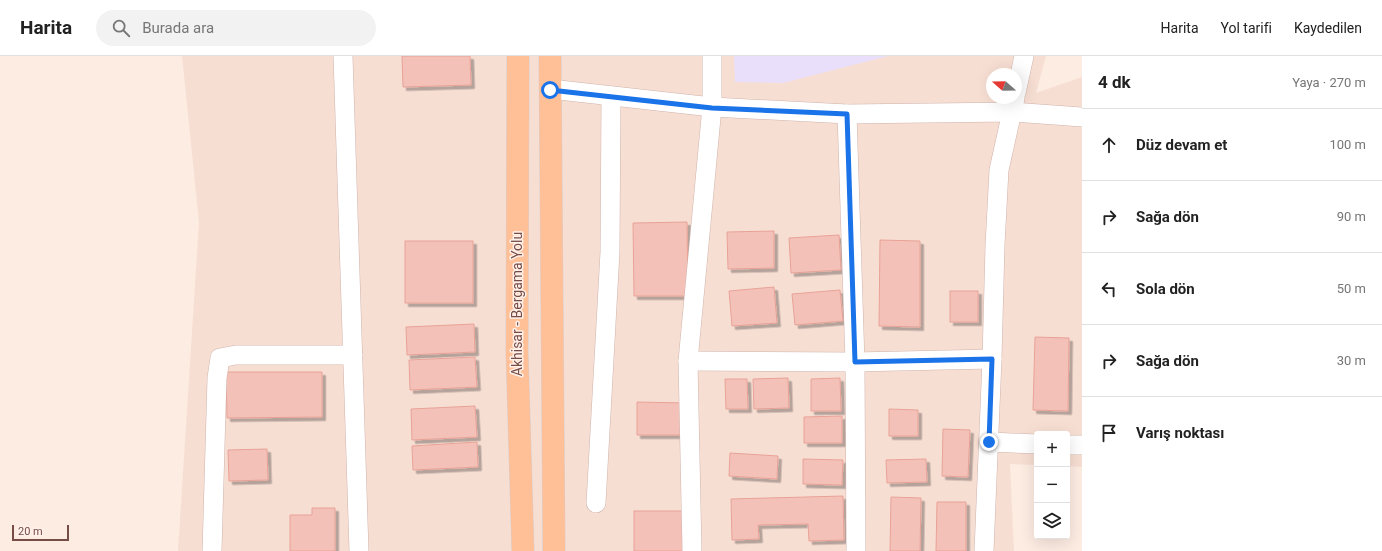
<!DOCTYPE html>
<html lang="tr">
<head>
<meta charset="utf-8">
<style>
  :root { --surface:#fff; --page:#f2f2f2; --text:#222; --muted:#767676; --line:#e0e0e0 }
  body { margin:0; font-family:Roboto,sans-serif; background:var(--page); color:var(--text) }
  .controls { position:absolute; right:12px; bottom:12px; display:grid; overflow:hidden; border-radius:4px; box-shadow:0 4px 16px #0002 }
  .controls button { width:36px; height:36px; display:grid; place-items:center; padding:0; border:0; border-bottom:1px solid var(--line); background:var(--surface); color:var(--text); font:20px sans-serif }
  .compass { position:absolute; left:986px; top:12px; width:36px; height:36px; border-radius:50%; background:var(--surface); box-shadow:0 4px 16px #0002; rotate:290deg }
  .scale { position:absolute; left:12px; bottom:10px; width:57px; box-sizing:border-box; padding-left:4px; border:2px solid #764c47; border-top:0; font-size:11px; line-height:14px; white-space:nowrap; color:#764c47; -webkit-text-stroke:3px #fff1e9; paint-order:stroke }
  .stop { position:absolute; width:12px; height:12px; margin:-9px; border:3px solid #1a73e8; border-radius:50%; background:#fff }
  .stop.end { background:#1a73e8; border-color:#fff; box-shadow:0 1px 4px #0008 }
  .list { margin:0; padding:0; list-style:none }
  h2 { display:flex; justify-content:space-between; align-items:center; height:52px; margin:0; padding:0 16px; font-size:17px }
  h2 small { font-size:13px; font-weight:400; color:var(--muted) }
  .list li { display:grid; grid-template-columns:26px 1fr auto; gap:12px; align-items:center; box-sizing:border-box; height:72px; padding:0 16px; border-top:1px solid var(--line) }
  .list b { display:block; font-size:15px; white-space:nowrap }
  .list em { font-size:13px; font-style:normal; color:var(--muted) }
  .icon { flex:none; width:22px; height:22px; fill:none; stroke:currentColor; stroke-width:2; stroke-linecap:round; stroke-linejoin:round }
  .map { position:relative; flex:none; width:1082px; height:495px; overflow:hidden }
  header { display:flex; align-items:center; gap:24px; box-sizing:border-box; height:56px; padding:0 20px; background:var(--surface); border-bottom:1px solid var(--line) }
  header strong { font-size:19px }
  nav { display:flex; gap:22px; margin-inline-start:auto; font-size:14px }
  .search { width:280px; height:36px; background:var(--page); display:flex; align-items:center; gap:10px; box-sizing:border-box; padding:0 14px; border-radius:22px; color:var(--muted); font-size:15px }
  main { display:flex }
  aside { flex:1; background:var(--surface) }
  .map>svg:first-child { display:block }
  .residential { fill:#f7ded3; fill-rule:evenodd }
  .education { fill:#e9dffa }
  .building { fill:#f4c1b8; stroke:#e8a297; filter:url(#shadow) }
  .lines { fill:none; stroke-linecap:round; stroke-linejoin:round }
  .street-casing { stroke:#d1b3ab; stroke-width:20 }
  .primary-casing { stroke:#d9cdcb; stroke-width:23 }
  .street { stroke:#fff; stroke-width:19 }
  .primary { stroke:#ffbf97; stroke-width:22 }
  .route { stroke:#1a73e8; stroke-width:5 }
  .labels { text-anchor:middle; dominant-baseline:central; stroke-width:3; stroke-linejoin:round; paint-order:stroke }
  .street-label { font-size:14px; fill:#764c47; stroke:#fff1e9 }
</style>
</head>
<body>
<header>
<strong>Harita</strong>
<div class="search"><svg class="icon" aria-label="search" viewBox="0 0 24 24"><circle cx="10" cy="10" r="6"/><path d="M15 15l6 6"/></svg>Burada ara</div>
<nav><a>Harita</a><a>Yol tarifi</a><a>Kaydedilen</a></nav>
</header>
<main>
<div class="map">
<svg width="1082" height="495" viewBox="0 0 1082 495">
  <defs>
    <filter id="shadow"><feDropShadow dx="3.5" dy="3.5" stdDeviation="0" flood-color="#0004"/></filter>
  </defs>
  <rect width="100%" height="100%" fill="#fdece2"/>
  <path class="residential" d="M182 0H1046L1036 37 1082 21V411L1067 410V378H1037V409L1010 408 1014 495H178L199 166ZM992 18H1016V42H992Z"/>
  <polygon class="education" points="734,0 888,0 783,27 735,26"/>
  <g class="building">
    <polygon points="402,0 470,0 471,29 403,31"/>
    <polygon points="687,166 688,240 634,240 633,167"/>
    <polygon points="774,175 774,212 728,213 727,176"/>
    <polygon points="839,179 841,214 791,217 789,182"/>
    <polygon points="880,184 920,185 920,271 879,270"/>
    <rect x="405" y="185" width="68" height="62"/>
    <polygon points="774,231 777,267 732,270 729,235"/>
    <polygon points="840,234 843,265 795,269 792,238"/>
    <rect x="950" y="235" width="28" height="31"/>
    <polygon points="474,268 475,296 407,299 406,271"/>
    <polygon points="1035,281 1069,282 1068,355 1033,354"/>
    <polygon points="475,301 477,331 410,334 409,304"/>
    <polygon points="226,316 322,316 322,361 227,362"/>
    <polygon points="788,322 789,352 754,353 753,323"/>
    <polygon points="840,322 841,355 811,355 811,323"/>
    <polygon points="725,323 747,323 748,353 726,353"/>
    <polygon points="637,346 684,347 684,379 637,379"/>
    <polygon points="475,350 477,381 412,384 411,353"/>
    <polygon points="889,353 918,354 918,380 889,380"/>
    <polygon points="842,360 842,387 804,387 804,361"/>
    <polygon points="943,373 970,374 968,421 942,420"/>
    <polygon points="477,386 478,411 413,414 412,390"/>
    <polygon points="267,393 268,424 229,425 228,394"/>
    <polygon points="730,397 778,400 777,423 729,420"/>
    <polygon points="803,403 843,404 842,429 803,428"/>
    <polygon points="926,403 927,426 887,427 886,404"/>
    <polygon points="843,440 844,484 809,485 808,468 758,469 759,483 732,484 731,443"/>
    <polygon points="891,441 921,442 920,495 890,495"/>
    <polygon points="937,446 966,446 966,495 936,495"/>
    <polygon points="312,452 335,452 335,495 290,495 290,459 312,459"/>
    <rect x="634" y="455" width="51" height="40"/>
  </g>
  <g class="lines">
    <g class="street-casing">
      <g id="street">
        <polyline points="343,0 359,495"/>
        <polyline points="550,33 712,51 847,58 1012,56 1082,61"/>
        <polyline points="1016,37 1024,0"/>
        <polyline points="847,58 855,306 856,495"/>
        <polyline points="688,305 855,306 992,303"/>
        <polyline points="989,386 1037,388"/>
        <polyline points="1067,389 1082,389"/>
        <polyline points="596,447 610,196 611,40"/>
        <polyline points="212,495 217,322 220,302 236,299 353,299"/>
        <polyline points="692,495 688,305 712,51 712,0"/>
        <polyline points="984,495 992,303 995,189 999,114 1015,42"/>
      </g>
    </g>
    <g class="primary-casing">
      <g id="primary">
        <polyline points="518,0 517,297 523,495"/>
        <polyline points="550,0 554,495"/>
      </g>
    </g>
    <use href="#street" class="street"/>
    <use href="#primary" class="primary"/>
  </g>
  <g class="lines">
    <polyline class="route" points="550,34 712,52 847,58 855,306 992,303 989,386"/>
  </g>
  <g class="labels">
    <g class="street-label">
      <text transform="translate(517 248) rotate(-90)">Akhisar - Bergama Yolu</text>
    </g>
  </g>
</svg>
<div class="controls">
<button>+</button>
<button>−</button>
<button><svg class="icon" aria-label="layers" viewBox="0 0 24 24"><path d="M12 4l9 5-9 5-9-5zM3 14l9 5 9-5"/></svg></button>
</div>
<svg class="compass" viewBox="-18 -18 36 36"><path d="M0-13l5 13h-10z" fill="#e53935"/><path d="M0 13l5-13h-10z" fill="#767676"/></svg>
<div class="scale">20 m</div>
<div class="stop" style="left:550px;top:34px"></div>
<div class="stop end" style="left:989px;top:386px"></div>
</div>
<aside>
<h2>4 dk<small>Yaya · 270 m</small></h2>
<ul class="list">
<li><svg class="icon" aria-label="ahead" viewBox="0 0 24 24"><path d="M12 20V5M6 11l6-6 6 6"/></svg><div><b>Düz devam et</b></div><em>100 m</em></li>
<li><svg class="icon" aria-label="right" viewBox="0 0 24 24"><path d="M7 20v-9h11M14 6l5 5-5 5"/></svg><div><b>Sağa dön</b></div><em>90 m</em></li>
<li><svg class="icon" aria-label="left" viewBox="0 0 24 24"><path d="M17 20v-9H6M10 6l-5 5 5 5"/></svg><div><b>Sola dön</b></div><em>50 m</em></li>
<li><svg class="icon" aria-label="right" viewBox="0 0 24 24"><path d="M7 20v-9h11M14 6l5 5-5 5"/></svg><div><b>Sağa dön</b></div><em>30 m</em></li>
<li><svg class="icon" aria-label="arrive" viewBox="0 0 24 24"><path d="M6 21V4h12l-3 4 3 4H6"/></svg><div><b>Varış noktası</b></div></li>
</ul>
</aside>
</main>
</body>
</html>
